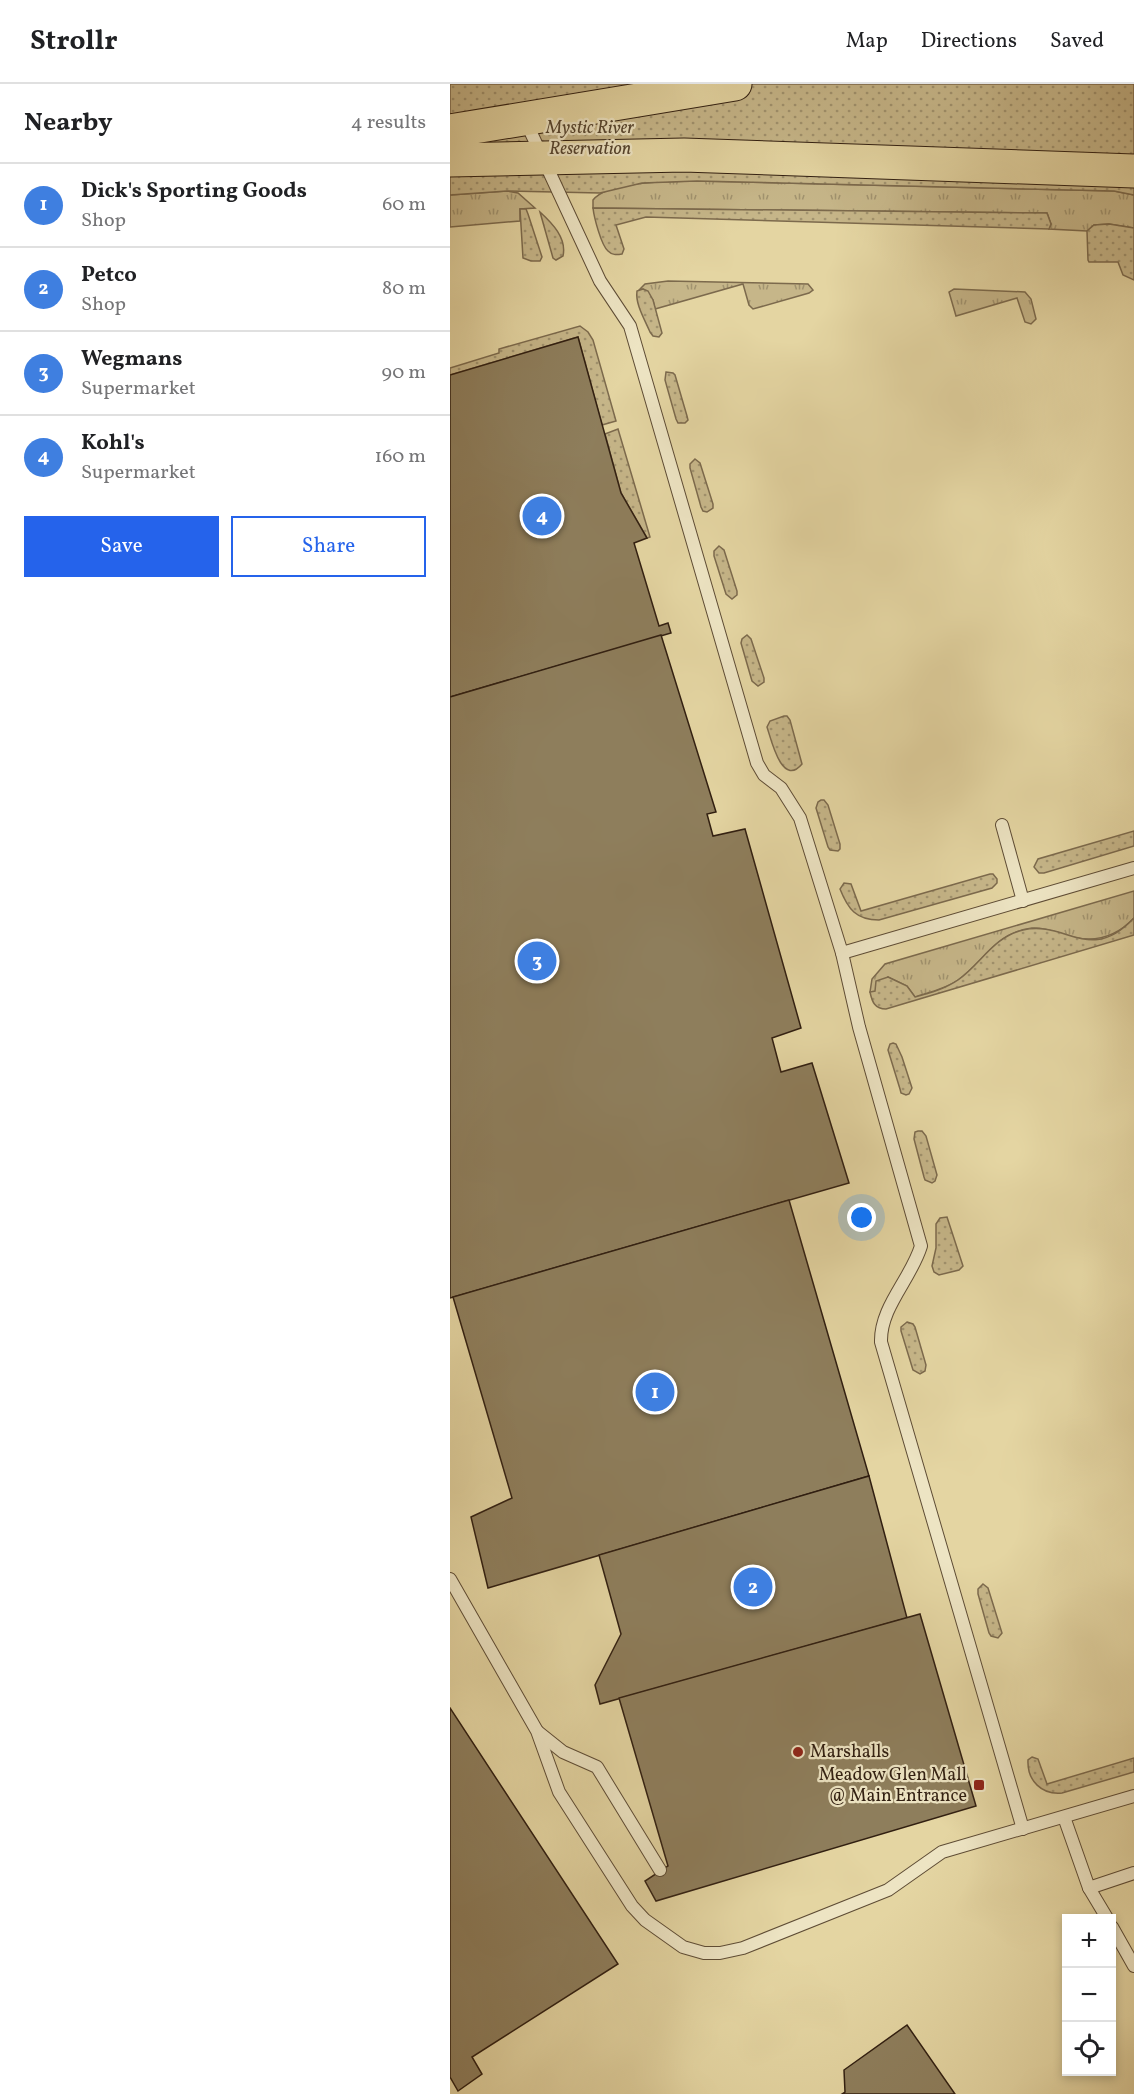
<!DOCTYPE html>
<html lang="en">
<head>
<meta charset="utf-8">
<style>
  :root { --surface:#fff; --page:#f2f2f2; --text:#202124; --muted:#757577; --line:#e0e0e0; --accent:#2563eb }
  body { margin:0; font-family:Vollkorn,serif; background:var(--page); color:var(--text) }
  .controls { position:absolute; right:18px; bottom:18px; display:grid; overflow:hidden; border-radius:0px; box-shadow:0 3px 9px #0003 }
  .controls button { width:54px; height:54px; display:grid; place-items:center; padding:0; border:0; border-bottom:2px solid var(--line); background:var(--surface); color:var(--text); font:30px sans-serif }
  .you { position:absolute; left:412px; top:1134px; width:21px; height:21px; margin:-15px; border:4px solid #fff; border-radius:50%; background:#1a73e8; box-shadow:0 0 0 9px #1a73e833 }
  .badge { display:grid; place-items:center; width:39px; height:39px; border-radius:50%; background:var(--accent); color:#fff; font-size:20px; font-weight:700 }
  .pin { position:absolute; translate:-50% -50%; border:3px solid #fff; box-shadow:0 2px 6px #0006 }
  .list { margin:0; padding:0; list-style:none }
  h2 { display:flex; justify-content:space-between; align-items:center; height:78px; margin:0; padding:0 24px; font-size:26px }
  h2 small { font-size:20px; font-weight:400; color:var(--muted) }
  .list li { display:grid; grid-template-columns:39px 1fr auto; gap:18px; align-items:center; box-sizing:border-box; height:84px; padding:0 24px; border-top:2px solid var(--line) }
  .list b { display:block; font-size:22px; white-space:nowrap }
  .list p { margin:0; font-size:20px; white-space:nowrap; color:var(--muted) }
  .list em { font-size:20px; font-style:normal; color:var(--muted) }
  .actions { display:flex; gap:12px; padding:18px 24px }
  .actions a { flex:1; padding:14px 0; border:2px solid var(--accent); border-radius:0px; text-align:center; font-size:21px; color:var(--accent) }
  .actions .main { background:var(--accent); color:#fff }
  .icon { flex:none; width:33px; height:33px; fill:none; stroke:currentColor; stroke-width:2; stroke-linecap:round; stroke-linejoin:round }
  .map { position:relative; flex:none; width:684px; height:2010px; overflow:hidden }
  header { display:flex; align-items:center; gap:36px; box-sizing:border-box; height:84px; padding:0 30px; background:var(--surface); border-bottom:2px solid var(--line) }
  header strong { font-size:28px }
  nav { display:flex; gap:33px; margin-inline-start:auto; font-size:21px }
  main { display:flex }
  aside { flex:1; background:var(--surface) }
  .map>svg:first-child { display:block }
  .grass { fill:url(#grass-tufts); stroke:#7c6a4d; stroke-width:1.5 }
  .park { fill:url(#park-dots); stroke:#7c6a4d; stroke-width:1.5 }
  .building { fill:#8e7e5c; stroke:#311f11; stroke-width:1.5 }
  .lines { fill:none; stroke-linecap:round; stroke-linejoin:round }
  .lane-casing { stroke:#5e4c35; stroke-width:14 }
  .highway-casing { stroke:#311f11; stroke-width:35 }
  .lane { stroke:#ede4c3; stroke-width:12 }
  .highway { stroke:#e4d5a2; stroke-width:33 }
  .poi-dot { fill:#8f2418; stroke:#ede4c3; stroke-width:2 }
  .labels { text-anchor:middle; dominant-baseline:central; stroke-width:4.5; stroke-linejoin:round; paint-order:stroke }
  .park-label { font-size:18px; font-style:italic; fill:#56452f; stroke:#ede4c3 }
  .poi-label { font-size:18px; fill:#311f11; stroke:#ede4c3; text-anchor:start }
</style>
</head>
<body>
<header>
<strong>Strollr</strong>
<nav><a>Map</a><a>Directions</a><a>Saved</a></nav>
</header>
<main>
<aside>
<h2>Nearby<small>4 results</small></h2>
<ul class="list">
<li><span class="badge" style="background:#3f7fe0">1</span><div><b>Dick's Sporting Goods</b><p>Shop</p></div><em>60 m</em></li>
<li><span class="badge" style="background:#3f7fe0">2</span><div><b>Petco</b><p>Shop</p></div><em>80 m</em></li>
<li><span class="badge" style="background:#3f7fe0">3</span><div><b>Wegmans</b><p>Supermarket</p></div><em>90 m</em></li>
<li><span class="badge" style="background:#3f7fe0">4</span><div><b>Kohl's</b><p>Supermarket</p></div><em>160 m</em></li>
</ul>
<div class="actions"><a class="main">Save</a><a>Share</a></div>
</aside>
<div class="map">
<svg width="684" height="2010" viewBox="0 0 684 2010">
  <defs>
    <pattern id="grass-tufts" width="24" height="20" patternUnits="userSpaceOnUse" patternTransform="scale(1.5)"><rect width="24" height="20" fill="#c6b689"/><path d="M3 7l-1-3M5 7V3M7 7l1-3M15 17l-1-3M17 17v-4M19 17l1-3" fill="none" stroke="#a1936f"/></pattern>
    <pattern id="park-dots" width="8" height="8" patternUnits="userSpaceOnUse" patternTransform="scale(1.5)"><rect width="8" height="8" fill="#c6b689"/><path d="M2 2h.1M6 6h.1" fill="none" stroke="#a1936f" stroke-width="1.8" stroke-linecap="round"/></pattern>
  </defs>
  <rect width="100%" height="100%" fill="#e4d5a2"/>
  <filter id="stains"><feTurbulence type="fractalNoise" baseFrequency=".00333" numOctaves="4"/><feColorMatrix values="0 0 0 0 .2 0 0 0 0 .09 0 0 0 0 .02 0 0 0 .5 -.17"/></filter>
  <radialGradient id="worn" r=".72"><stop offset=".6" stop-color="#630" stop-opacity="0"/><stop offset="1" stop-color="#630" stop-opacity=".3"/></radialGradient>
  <g class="grass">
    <path d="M247 97 664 107 684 111V144L659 140 644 141 637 147 599 145 601 140 597 129 143 124V116C158 96 223 98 247 97Z"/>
    <polygon points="57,107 68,109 85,124 70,125 70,137 0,143 0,111"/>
    <polygon points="218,197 358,200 363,206 359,209 303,225 299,221 293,200 205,225 203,216 193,205 189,206 195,200"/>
    <polygon points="504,205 575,208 581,215 586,235 581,240 575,238 567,214 506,232 499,208"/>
    <path d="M684 807V834C664 855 640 860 613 850 603 847 593 843 582 844 545 849 534 878 508 896 495 905 480 908 465 913L457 902 438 893 425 908H420L422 895 435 880Z"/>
  </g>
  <g class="park">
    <polygon points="0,0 684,0 684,111 664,107 247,97 192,99 150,109 57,107 0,111"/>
    <path d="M143 124 597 129 601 140 599 145 196 133 166 141 174 165 172 170C166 171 162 171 158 167 151 161 144 133 143 124Z"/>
    <polygon points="70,125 76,125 78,130 92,173 90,177 81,177 73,174"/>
    <path d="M90 128C102 139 117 154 113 172L106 176 103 174Z"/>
    <polygon points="659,140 684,144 684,196 673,191 668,178 639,178 638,176 637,147 644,141"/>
    <path d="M193 205 198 207 203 216 212 249 209 253 203 252 200 248C195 236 185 220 187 207Z"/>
    <polygon points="130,242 138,248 143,256 166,337 152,341 128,253 0,291 0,284 49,269 49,265"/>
    <polygon points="216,288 223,289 225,291 237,332 238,336 235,339 228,339 226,335 215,296"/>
    <polygon points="168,345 200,453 197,454 171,409 155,350"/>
    <polygon points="245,375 250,379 263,420 263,424 257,428 253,427 251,423 240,384 240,380"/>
    <polygon points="269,462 274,466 287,507 287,511 282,515 276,510 264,472 264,467"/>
    <polygon points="297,551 301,555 314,594 314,598 308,602 302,597 291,559 292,555"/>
    <path d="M334 632H337L340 636 352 680C332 704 321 655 317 643L320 637Z"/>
    <polygon points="371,716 374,716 378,721 390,760 390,765 388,767 380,766 378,763 366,724 368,718"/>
    <polygon points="684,747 684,762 594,789 589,789 584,783 588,775"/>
    <path d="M540 790H543L547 795V799L542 804 429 836C406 836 398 825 390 805L394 799 401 800 411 827Z"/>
    <path d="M684 834V851L436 925C425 925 422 918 420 908L425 907 426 897 438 893 457 902 465 913C480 909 495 905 508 896 531 880 543 853 573 846 616 836 640 881 684 834Z"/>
    <polygon points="443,959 446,960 452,973 462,1004 459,1010 456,1011 451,1009 450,1005 438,966 440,960"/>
    <polygon points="468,1047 472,1047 476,1052 487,1091 485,1097 482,1099 475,1096 474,1093 464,1055 465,1048"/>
    <polygon points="497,1133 513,1182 509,1186 489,1191 484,1188 482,1182 486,1164 486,1140 490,1134"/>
    <polygon points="457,1238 463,1240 465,1243 476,1281 475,1287 470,1290 463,1286 451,1247 451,1243"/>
    <polygon points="533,1500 538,1504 552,1549 548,1554 541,1552 539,1549 528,1510 528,1505"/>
    <path d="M582 1673 588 1675 597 1700 684 1674V1688L612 1709C592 1711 577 1697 578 1676Z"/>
  </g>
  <g class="building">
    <polygon points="128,253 171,409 197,454 184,459 209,542 218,539 221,549 0,613 0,291"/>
    <polygon points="211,551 266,728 257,730 263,752 295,745 351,944 322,954 331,988 362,979 399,1099 0,1214 0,613"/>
    <polygon points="339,1116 419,1392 38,1504 21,1433 62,1414 3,1213"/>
    <polygon points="419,1392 457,1534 150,1620 145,1601 171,1550 149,1471"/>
    <polygon points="470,1530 526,1722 206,1817 195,1797 218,1782 169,1614"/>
    <polygon points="0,1624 168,1880 22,1973 32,1990 8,2007 0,1993"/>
    <polygon points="457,1941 505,2010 392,2010 395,2008 394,1986"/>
  </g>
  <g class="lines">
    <g class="lane-casing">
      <g id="lane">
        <path d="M76 38 150 197 180 242 307 679 314 691 331 704 350 734 392 869 409 943 471 1162C461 1195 430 1223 431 1258L573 1745"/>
        <polyline points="552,741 573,817"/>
        <polyline points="392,869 684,784"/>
        <polyline points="0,1495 87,1647 109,1708 182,1822 195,1836 233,1863 254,1869 270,1869 293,1864 438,1806 492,1768 684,1712"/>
        <polyline points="88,1648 113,1668 147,1683 210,1786"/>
        <polyline points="614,1733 639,1804 684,1789"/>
        <polyline points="639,1804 657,1834"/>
        <polyline points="662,1843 684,1882"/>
      </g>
    </g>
    <g class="highway-casing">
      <g id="highway">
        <polyline points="0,47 285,0"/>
        <polyline points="0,76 234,71 684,87"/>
      </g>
    </g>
    <use href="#lane" class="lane"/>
    <use href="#highway" class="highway"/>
  </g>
  <g class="poi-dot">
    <circle cx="348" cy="1668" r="6"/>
    <rect x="523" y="1695" width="12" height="12" rx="3"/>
  </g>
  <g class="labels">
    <g class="park-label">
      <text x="140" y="44">Mystic River<tspan x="140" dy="21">Reservation</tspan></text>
    </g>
    <g class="poi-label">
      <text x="360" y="1668">Marshalls</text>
      <text x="517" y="1691" text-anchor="end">Meadow Glen Mall<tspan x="517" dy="21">@ Main Entrance</tspan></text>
    </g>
  </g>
  <rect width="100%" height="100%" filter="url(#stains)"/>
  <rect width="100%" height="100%" fill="url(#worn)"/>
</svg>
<div class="controls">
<button>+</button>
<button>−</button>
<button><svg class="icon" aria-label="locate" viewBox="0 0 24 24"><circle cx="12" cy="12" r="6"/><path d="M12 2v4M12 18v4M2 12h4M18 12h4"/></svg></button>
</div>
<div class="you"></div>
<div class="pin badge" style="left:205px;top:1308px;background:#3f7fe0">1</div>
<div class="pin badge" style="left:303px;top:1503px;background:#3f7fe0">2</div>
<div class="pin badge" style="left:87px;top:877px;background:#3f7fe0">3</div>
<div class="pin badge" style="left:92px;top:432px;background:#3f7fe0">4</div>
</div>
</main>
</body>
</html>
